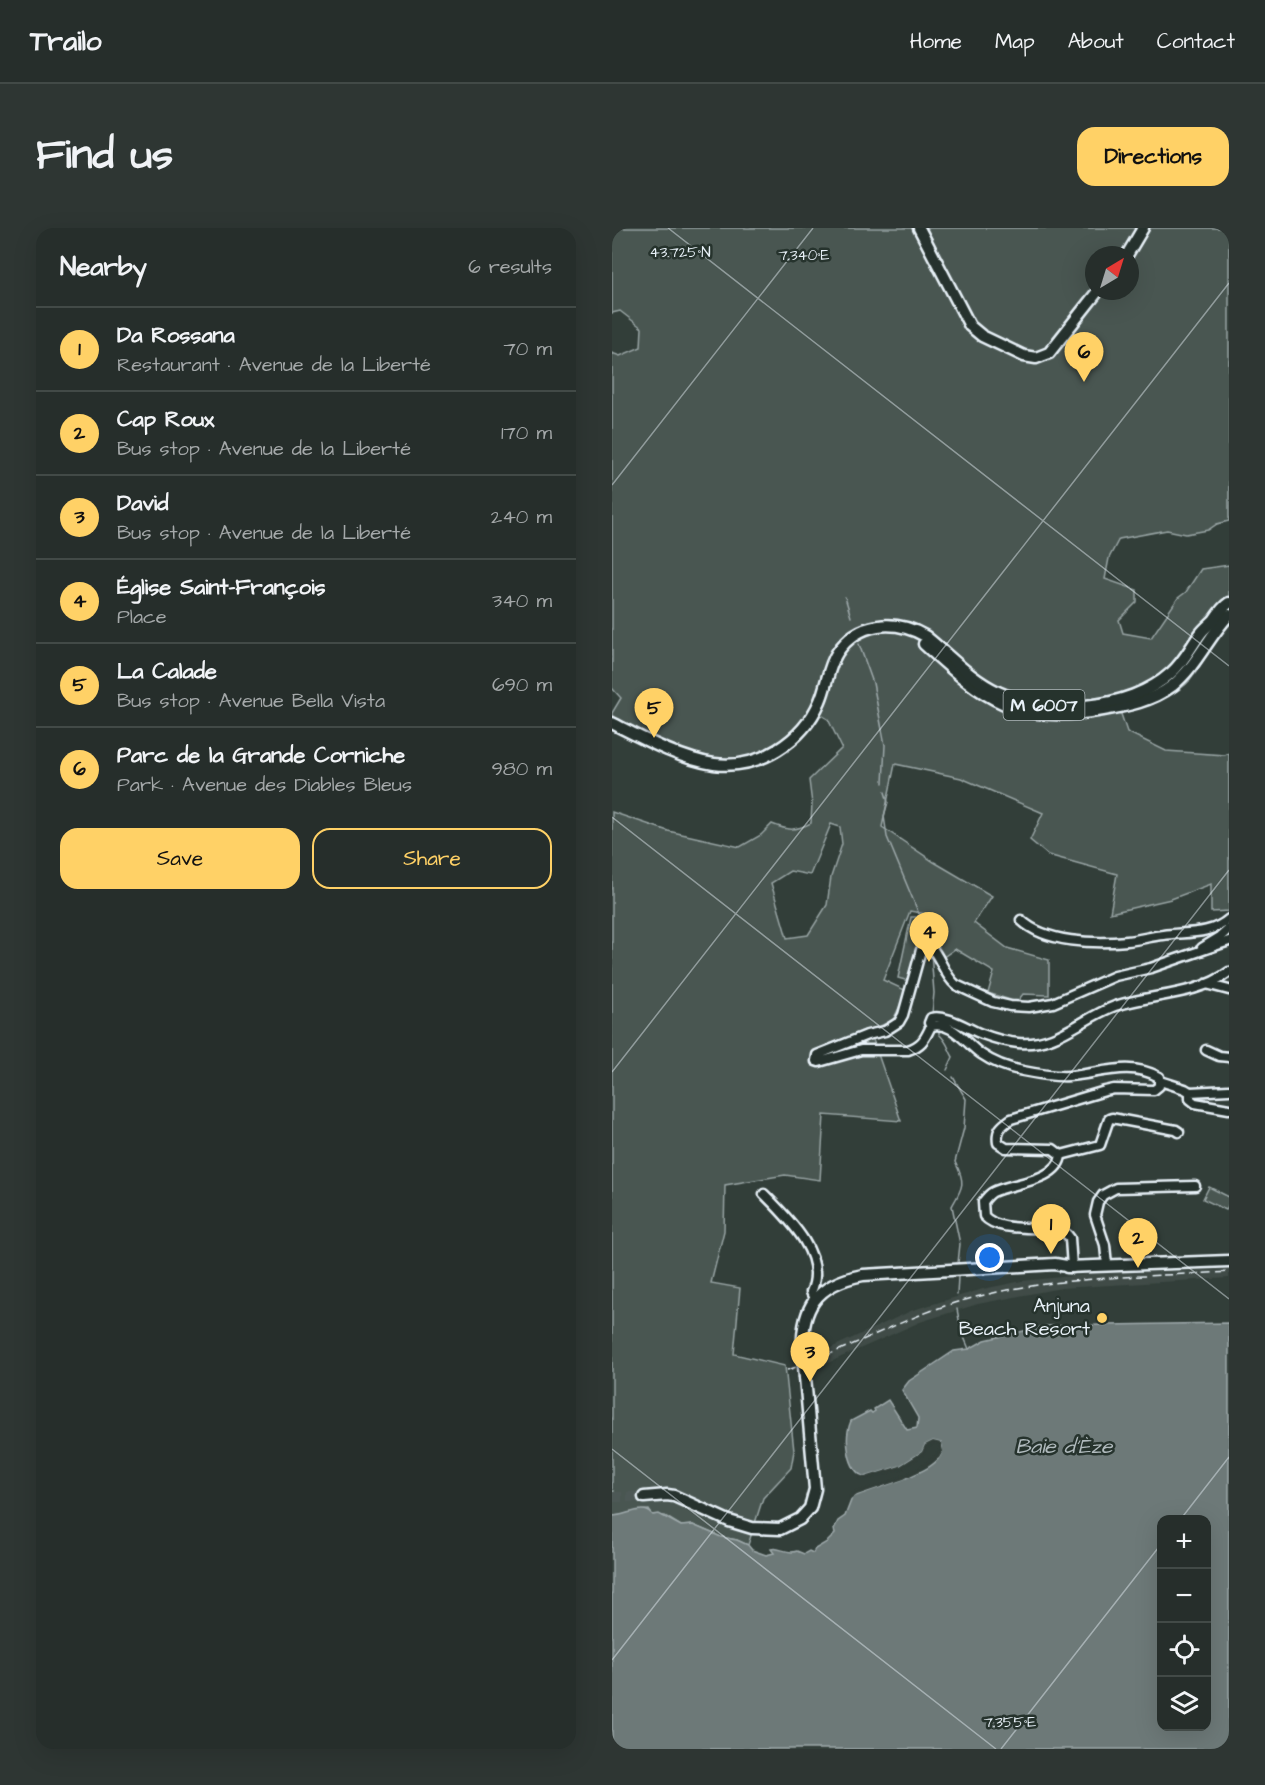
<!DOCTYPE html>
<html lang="en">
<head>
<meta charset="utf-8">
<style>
  :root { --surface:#262e2b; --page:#2e3633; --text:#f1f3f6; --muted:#a4a8a9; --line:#424a47; --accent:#ffd166 }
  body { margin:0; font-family:"Architects Daughter",sans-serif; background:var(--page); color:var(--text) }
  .controls { position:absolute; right:18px; bottom:18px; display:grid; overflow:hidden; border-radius:12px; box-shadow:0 6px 24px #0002 }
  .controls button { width:54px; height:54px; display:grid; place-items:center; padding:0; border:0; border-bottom:2px solid var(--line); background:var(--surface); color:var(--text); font:30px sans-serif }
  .compass { position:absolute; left:473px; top:18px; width:54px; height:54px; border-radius:50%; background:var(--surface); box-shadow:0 6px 24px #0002; rotate:38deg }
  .you { position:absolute; left:378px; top:1030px; width:21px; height:21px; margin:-15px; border:4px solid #fff; border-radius:50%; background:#1a73e8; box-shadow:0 0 0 9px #1a73e833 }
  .badge { display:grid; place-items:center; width:39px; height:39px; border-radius:50%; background:var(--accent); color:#111; font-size:20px; font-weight:700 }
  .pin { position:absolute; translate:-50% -50px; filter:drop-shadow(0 2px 3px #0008) }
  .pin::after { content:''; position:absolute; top:32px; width:21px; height:18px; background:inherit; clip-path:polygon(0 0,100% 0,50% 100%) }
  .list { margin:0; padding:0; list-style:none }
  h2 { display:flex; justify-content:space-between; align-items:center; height:78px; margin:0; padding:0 24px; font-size:26px }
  h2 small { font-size:20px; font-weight:400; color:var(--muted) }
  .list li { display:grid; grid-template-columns:39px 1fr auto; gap:18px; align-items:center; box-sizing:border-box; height:84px; padding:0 24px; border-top:2px solid var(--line) }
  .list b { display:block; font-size:22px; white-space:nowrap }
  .list p { margin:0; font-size:20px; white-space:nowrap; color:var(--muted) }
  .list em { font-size:20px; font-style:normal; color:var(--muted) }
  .actions { display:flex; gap:12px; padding:18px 24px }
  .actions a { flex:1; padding:14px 0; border:2px solid var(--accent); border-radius:18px; text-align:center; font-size:21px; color:var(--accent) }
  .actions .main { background:var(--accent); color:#111 }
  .icon { flex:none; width:33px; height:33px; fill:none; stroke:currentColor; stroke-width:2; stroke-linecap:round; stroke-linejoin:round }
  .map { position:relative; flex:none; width:617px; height:1521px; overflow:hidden; border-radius:18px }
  header { display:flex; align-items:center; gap:36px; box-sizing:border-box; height:84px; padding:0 30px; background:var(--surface); border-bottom:2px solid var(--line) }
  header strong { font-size:28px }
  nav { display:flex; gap:33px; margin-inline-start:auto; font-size:21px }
  .intro { display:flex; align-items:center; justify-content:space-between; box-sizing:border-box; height:144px; padding:0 36px }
  h1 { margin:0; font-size:42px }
  .button { padding:15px 27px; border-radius:18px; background:var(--accent); color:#111; font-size:21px; font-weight:700 }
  main { display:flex; gap:36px; padding:0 36px }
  aside { flex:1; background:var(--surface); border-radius:18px; box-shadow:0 6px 24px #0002 }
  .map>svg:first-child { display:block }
  .built { fill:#3f4b46 }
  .green { fill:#495651; stroke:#98a4a4; stroke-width:1.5; fill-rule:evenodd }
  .water { fill:#6d7978; stroke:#9ea9ab; stroke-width:1.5; fill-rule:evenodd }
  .pier { fill:#323e39 }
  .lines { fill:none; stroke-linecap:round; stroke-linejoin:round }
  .stream { stroke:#9ea9ab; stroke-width:1.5 }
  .major-tunnel { stroke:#4d5956; stroke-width:10; stroke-dasharray:10 5; stroke-linecap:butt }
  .minor-casing { stroke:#e8f1f8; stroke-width:13 }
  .major-casing { stroke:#e8f1f8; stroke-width:15 }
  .minor { stroke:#26332d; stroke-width:8 }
  .major { stroke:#26332d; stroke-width:10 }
  .rail { stroke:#e8f1f8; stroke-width:1.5; stroke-dasharray:9 4.5; stroke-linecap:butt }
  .major-bridge-casing { stroke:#e8f1f8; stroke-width:15; stroke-linecap:butt }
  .major-bridge { stroke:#26332d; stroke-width:10 }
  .ticks { fill:none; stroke:#e8f1f8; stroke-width:1.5; stroke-opacity:0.45 }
  .poi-dot { fill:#ffd166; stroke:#26332d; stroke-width:2 }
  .labels { text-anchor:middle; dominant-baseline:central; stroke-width:5; stroke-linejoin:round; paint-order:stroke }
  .shield { fill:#26332d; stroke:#aeb8bb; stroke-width:1.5 }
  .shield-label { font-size:18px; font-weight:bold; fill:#e8f1f8 }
  .poi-label { font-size:20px; fill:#e8f1f8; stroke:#26332d; text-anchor:end }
  .water-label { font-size:21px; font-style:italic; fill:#b1bbbe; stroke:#26332d }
  .ticks-label { font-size:15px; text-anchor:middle; fill:#e8f1f8; stroke:#26332d; stroke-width:5; stroke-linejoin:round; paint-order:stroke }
</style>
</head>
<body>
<header>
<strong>Trailo</strong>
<nav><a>Home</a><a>Map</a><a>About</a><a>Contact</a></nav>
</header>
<div class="intro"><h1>Find us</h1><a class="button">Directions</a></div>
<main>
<aside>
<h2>Nearby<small>6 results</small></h2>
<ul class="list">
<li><span class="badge">1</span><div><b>Da Rossana</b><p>Restaurant · Avenue de la Liberté</p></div><em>70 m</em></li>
<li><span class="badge">2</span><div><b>Cap Roux</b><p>Bus stop · Avenue de la Liberté</p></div><em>170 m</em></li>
<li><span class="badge">3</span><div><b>David</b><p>Bus stop · Avenue de la Liberté</p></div><em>240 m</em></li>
<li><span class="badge">4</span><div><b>Église Saint-François</b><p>Place</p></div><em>340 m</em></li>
<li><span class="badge">5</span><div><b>La Calade</b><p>Bus stop · Avenue Bella Vista</p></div><em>690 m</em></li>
<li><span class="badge">6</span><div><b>Parc de la Grande Corniche</b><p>Park · Avenue des Diables Bleus</p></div><em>980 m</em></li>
</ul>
<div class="actions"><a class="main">Save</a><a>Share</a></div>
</aside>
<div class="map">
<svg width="617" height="1521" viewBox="0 0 617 1521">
  <rect width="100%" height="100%" fill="#323e39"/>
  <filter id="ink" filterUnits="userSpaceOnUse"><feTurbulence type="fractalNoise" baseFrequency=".0167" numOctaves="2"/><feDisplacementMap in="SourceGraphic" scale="12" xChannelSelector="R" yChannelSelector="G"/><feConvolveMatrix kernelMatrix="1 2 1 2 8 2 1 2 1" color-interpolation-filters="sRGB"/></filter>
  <g filter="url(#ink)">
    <polygon class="built" points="617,1041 617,1050 449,1060 366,1076 308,1094 198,1143 197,1130 301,1082 371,1061 410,1053 479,1046"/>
    <g class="green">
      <path d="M0 0H617V293L605 296 596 302 574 306 555 302 507 311 497 330 493 351 525 362V374L507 392 511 405 539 410 566 370 574 364 589 341 617 337V392C601 411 593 434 579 451 561 472 532 476 508 483L515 504 554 523 613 527 617 525V683L599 684V656L559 671 498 685 505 646 436 627 418 612 431 585 349 550 283 536 270 599 322 634 380 668 362 695 395 720 437 732V767L411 766 405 774 376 765 382 744 343 721 330 730 319 715 321 687 298 683 271 752 295 763 281 792 258 803 289 893 212 887 208 952 173 947 113 957 112 1003 99 1055 128 1060 122 1126 173 1138 182 1223 179 1240 151 1270 136 1317 125 1312 109 1309 81 1297 69 1298 53 1288 40 1287 37 1282C23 1282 14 1288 0 1288V1269L2 1263H0V584L56 603 128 619 149 607 160 596C177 603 183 603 199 595L200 576 197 552 230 520 216 491 199 481C195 487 191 494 186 500 165 522 129 538 98 531 64 524 31 505 0 490V485L9 470 0 460V125L8 128 29 119 30 100 8 83 0 85ZM482 27H518V63H482ZM219 596 228 599 230 616 219 649 215 677 196 707 175 710 159 655 178 643 198 647Z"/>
      <polygon points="299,689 310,689 317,695 313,712 307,715 297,753 286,750"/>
      <polygon points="597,959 617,969 617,976 614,982 591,971"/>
    </g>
    <path class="water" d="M617 1095V1521H0V1288C15 1288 31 1275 41 1287L47 1286 69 1298 81 1297 109 1309 125 1312 136 1317 140 1322 154 1327 162 1325 159 1321C167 1318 175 1327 185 1323L192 1326 197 1323 201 1325 203 1321 215 1314 223 1306 222 1301 226 1293 233 1288 240 1270C257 1259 341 1245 329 1215L321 1213 313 1217 310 1224 288 1238 253 1249C235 1243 232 1209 239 1193L258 1183 260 1185 263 1183 262 1181 276 1172 295 1202 305 1200 306 1190 290 1162 297 1153 342 1123 357 1121 373 1112 433 1098ZM550 1292H594V1498H550Z"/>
    <polygon class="pier" points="321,1213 329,1215 331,1223 327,1230 315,1238 292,1251 245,1267 237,1273 237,1269 243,1264 267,1258 304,1242 324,1227 328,1221 326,1217 322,1216 315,1220 312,1226 290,1241 254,1252 248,1251 247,1247 253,1249 288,1238 310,1224 313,1217"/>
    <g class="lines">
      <g class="stream">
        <polyline points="233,369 239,389"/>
        <polyline points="247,416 261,455 273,517 271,555"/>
        <path d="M273 564 276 574 272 588 275 609 307 686C321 691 316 700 318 713"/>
        <polyline points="319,725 322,765 320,786"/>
        <path d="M327 800V806C337 816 335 819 341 829L335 842"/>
        <path d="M341 849 354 871 352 900 343 934C354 955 351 959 340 978L348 1016 346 1035"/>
        <polyline points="345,1067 346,1049"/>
        <polyline points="345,1081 349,1102 357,1121"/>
      </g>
      <polyline class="major-tunnel" points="0,1269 32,1269"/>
      <g class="minor-casing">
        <g id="minor">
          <path d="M409 692C433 715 483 716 515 713 527 712 539 708 551 707 575 704 599 707 617 691"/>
          <polyline points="590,720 608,709 617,701"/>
          <polyline points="594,756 617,762"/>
          <path d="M319 798C313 810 311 817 296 822H249L207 834 204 833 205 827 255 807 273 803 287 794 291 787 309 722 314 718H318C329 730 332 747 344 757L381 774 398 778 417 779 441 775 503 748 539 740 617 713"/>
          <polyline points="594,822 607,828 617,829"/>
          <polyline points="548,853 573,861 578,864"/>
          <polyline points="617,862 578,864 578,871 583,875 617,881"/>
          <polyline points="449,927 488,917 497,891 500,890 564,902 567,904"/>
          <path d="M152 966C176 990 216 1028 199 1064L202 1071"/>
          <polyline points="495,1037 493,1017 483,987 486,974 491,967 504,960 583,958"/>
          <path d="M460 1039 458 1010C447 991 392 1010 372 988L371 974C374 970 377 966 381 964 399 955 447 953 449 927L441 921 394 920 386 915C384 902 389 898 399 891L493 863 502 861 542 862 547 858V849C517 832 488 846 457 848 442 849 426 846 411 843 396 840 382 835 369 826 353 815 341 793 319 798L317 795 319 790C335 786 356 801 370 806 381 810 395 814 406 815 444 819 470 790 503 778 540 766 585 768 617 744"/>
        </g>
      </g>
      <g class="major-casing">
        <g id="major">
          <polyline points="307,0 358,98 370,108 412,128 424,130 437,125 486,63"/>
          <polyline points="515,27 531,0"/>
          <path d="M312 416C373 472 404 497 491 482 515 478 540 473 560 458 584 439 596 409 617 387"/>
          <path d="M0 495C30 510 68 531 102 536 147 542 191 513 208 473 215 457 216 439 225 425 246 393 283 391 313 408 337 427 358 451 386 464 435 488 517 483 559 445 572 434 579 418 589 405 593 400 598 396 602 392 606 386 611 379 617 375"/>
          <polyline points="455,1039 617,1033"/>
          <path d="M191 1127C188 1080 204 1056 251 1047L443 1036 460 1039"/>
          <polyline points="32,1269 55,1267 62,1268 117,1293 140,1300 168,1301 188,1291 198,1280 203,1261 193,1149"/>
        </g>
      </g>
      <use href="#minor" class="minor"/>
      <use href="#major" class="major"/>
      <path class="rail" d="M175 1142C235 1123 289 1090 349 1073 436 1048 528 1049 617 1044"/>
      <g class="major-bridge-casing">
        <polyline id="major-bridge" points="191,1127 193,1149"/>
      </g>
      <use href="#major-bridge" class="major-bridge"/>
    </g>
  </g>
  <path class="ticks" d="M56 0 617 438M0 257 201 0M0 589 617 1071M0 844 617 55M0 1221 384 1521M568 1292 617 1229M0 1432 617 642M389 1521 550 1315"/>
  <circle class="poi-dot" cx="490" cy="1090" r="6"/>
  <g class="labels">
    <rect class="shield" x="391.5" y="462" width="81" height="30" rx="4.5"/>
    <g class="shield-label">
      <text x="432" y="477">M 6007</text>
    </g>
    <g class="poi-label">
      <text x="478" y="1078">Anjuna<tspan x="478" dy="23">Beach Resort</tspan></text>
    </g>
    <g class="water-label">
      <text x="452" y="1218">Baie d'Èze</text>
    </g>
  </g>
  <g class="ticks-label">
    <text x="68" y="29">43.725°N</text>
    <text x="192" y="32">7.340°E</text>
    <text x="398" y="1499">7.355°E</text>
  </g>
</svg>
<div class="controls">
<button>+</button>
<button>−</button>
<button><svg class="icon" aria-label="locate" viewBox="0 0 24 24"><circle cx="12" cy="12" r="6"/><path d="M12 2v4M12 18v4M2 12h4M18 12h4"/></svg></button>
<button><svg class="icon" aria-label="layers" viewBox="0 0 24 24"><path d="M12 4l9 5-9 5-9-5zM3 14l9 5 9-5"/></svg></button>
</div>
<svg class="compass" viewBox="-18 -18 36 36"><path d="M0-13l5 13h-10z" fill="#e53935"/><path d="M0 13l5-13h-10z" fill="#a4a8a9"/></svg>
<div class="you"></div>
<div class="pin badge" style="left:439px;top:1026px">1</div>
<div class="pin badge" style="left:526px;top:1040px">2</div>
<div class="pin badge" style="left:198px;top:1154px">3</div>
<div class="pin badge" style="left:317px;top:734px">4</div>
<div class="pin badge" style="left:42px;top:510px">5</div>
<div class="pin badge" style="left:472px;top:154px">6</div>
</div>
</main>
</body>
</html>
